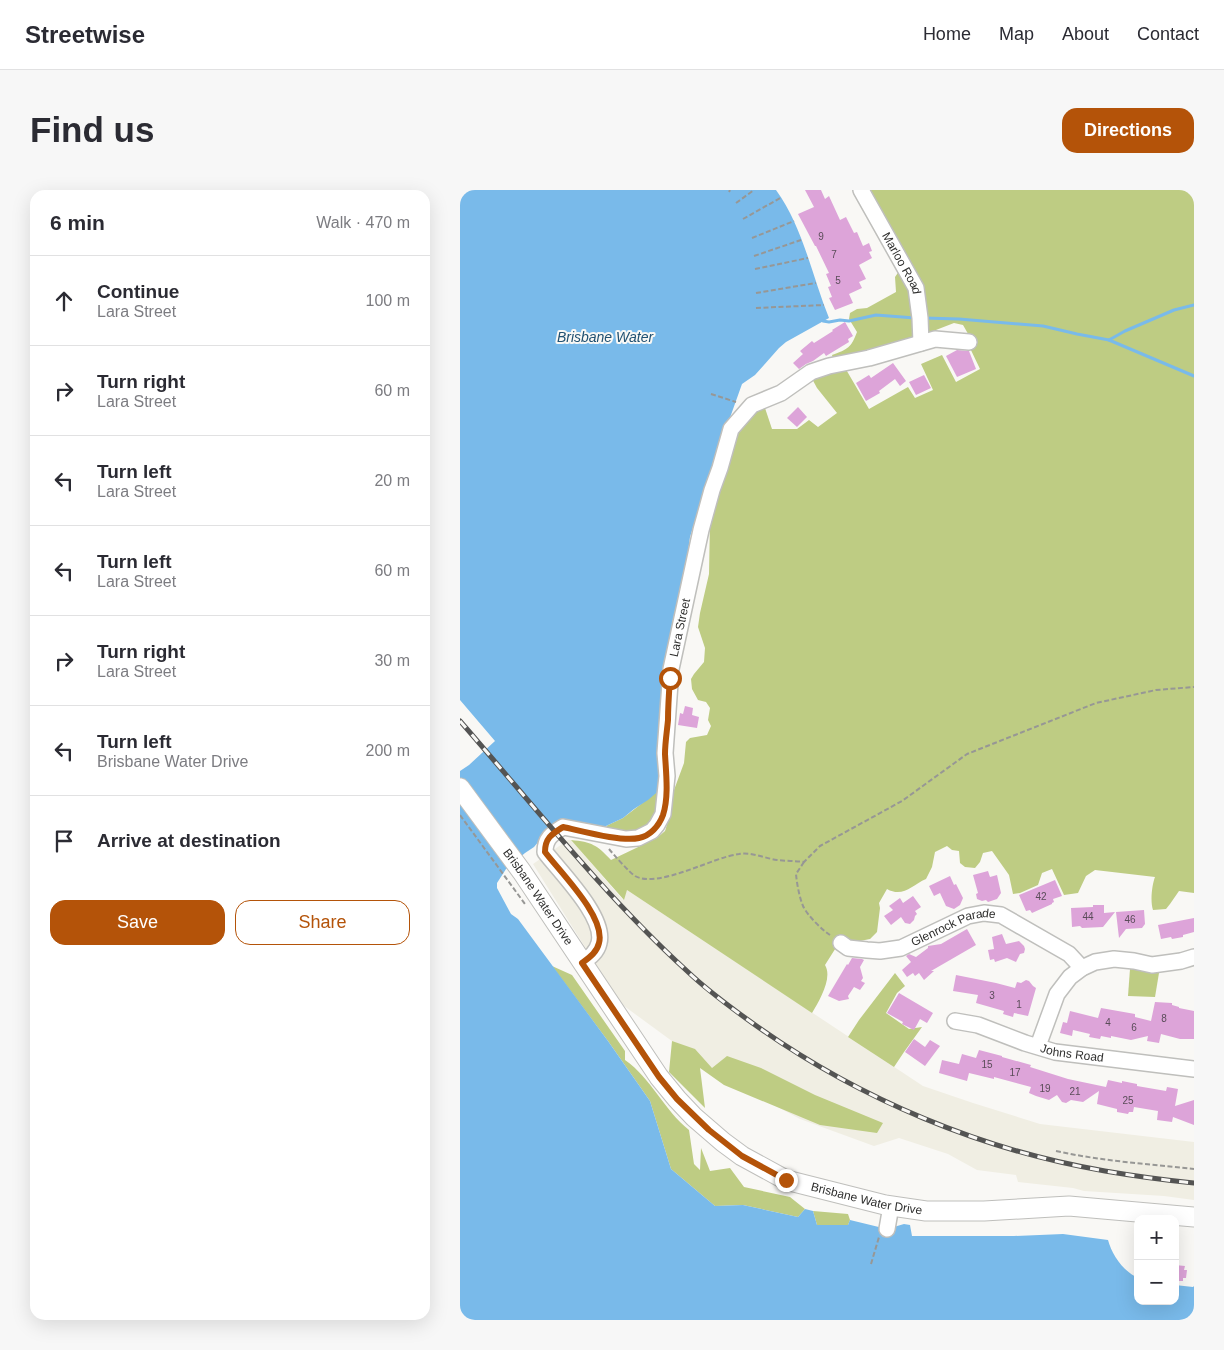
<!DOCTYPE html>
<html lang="en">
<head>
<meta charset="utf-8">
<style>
  :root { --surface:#fff; --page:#f7f7f7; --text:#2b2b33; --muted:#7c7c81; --line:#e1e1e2; --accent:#b45309 }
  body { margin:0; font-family:Arial,sans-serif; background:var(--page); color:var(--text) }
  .controls { position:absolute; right:15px; bottom:15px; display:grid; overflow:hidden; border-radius:10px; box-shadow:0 5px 20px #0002 }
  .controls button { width:45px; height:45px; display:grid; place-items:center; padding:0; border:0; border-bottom:1px solid var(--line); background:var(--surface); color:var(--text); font:25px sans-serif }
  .stop { position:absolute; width:15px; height:15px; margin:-11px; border:4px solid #b45309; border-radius:50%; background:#fff }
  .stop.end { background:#b45309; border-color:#fff; box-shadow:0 1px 5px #0008 }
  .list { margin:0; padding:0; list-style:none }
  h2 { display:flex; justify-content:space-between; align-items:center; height:65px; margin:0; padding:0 20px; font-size:21px }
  h2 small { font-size:16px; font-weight:400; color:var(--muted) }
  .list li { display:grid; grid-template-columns:32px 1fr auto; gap:15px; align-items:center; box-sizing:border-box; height:90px; padding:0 20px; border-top:1px solid var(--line) }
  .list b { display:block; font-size:19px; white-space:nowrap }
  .list p { margin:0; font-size:16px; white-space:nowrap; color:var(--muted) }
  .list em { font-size:16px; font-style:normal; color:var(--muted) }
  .actions { display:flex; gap:10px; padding:15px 20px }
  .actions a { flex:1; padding:11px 0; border:1px solid var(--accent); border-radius:15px; text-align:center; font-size:18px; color:var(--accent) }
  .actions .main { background:var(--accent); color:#fff }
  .icon { flex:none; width:28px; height:28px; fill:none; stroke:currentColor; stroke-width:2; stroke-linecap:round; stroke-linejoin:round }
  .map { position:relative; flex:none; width:734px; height:1130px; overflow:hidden; border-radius:15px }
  header { display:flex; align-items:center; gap:30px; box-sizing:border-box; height:70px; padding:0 25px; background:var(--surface); border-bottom:1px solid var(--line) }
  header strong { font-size:24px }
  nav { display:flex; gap:28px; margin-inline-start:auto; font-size:18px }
  .intro { display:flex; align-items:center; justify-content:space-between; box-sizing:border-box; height:120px; padding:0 30px }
  h1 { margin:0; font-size:35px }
  .button { padding:12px 22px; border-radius:15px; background:var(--accent); color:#fff; font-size:18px; font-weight:700 }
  main { display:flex; gap:30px; padding:0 30px }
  aside { flex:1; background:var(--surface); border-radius:15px; box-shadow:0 5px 20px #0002 }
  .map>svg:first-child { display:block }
  .built { fill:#f0eee3 }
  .forest { fill:#becc83 }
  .water { fill:#79baea }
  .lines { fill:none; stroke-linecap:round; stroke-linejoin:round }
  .stream { stroke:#79baea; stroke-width:3 }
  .building { fill:#dda4d9 }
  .minor-casing { stroke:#bfbfbc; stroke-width:18 }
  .major-casing { stroke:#bfbfbc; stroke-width:21 }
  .path { stroke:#979795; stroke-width:2; stroke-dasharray:5 2.5; stroke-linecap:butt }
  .minor { stroke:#fff; stroke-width:15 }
  .major { stroke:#fff; stroke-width:19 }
  .rail-casing { stroke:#545453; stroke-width:5 }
  .rail { stroke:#f9f8f5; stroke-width:3; stroke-dasharray:9; stroke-linecap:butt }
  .route { stroke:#b45309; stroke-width:6 }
  .labels { text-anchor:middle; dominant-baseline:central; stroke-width:4; stroke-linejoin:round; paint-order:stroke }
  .number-label { font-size:10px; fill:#5a4c59 }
  .street-label { font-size:12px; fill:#2f2f2e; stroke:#f9f8f5 }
  .water-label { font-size:14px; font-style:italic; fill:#215172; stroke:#f9f8f5 }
</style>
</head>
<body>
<header>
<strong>Streetwise</strong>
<nav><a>Home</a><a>Map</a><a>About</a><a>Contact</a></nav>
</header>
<div class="intro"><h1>Find us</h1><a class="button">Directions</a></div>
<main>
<aside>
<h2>6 min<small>Walk · 470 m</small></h2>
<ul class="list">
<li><svg class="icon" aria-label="ahead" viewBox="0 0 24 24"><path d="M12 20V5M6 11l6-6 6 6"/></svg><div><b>Continue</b><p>Lara Street</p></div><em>100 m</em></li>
<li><svg class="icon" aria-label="right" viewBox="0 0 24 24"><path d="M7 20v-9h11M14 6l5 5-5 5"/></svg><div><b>Turn right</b><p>Lara Street</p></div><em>60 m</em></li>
<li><svg class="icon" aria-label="left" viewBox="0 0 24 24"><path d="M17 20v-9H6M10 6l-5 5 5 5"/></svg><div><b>Turn left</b><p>Lara Street</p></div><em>20 m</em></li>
<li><svg class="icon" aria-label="left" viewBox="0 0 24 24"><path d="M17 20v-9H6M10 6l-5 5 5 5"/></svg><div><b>Turn left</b><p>Lara Street</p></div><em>60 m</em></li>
<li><svg class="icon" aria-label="right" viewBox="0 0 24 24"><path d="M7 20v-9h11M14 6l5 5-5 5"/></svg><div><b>Turn right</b><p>Lara Street</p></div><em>30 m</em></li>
<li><svg class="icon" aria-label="left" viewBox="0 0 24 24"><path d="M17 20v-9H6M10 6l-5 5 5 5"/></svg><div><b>Turn left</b><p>Brisbane Water Drive</p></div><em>200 m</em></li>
<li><svg class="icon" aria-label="arrive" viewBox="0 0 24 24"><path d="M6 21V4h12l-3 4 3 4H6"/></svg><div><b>Arrive at destination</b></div></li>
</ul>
<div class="actions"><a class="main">Save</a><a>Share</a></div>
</aside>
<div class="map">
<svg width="734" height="1130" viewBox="0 0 734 1130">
  <rect width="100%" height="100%" fill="#f9f8f5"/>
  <polygon class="built" points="108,650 111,650 163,710 167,700 463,896 513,913 580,934 734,952 734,1010 704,1006 624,1001 613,998 558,992 556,985 517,980 488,964 439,948 414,956 340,929 288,901 246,876 160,813 73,674"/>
  <g class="forest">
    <path d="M403 0H734V703L719 701 710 714 706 719 693 720C690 711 692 695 695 687L635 680 626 686 618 703 604 705 592 679 582 683 578 695 560 703 553 704 549 685 532 661 523 663 520 672 515 678 505 677 500 673 499 661 492 660 487 656 475 662 472 677 466 689C452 695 443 708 427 699L419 713 420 718 417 742 410 749 400 751 395 755 377 756 365 775C373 788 359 811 352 823L167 700 164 710 111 650C132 652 137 655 151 670L197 648 205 641 210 625 214 600 224 573 226 552 230 548 247 545 251 536 248 530 250 518 246 512 238 510 232 499 231 489 234 484 244 472 245 458 238 437 240 423 249 384 250 331 275 241 293 219 304 215 312 239H337L349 230 358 237 377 223 357 198 350 185 384 176 409 219 448 197 455 208 473 200 461 174 482 165 496 192 520 179 509 156 511 149 503 135 494 133 463 145 460 119Z"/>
    <path d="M442 77 454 99 458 150 374 172 372 165C388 159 391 158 397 142L389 129 390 123 397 119 407 118 436 102 435 87Z"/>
    <polygon points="202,598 198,626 180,644 152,641 146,636 163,628"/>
    <path d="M92 776 112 785 165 861V870C191 888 204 920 229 940L234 974 240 980 241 958 250 981 270 978 284 997 330 1007 345 1019 338 1027 283 1015 255 1016 211 979 190 911 148 851Z"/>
    <polygon points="670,779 699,783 695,807 668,806"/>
    <polygon points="435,783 445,796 437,803 426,823 449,839 462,837 444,862 434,877 388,847 399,830"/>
    <polygon points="212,851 235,859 252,878 267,866 301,878 355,905 423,933 417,943 360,935 264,895 240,878 245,918 209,882"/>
    <polygon points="353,1021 388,1024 390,1030 388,1035 357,1035"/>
  </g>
  <path class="water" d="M0 0H316C343 37 352 86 369 128L326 152 319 158 295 185 282 194 251 281 230 347 226 377 212 434 202 598 188 610 174 619 163 628 146 636 127 637 84 645 74 657 65 663 46 679 37 693V698L51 724 58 729 148 851 190 911 211 979 255 1016 283 1015 338 1027 345 1019 353 1021 357 1035H388L390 1030 427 1039 444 1034 450 1035 452 1046H554L603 1044 648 1050C652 1065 663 1081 678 1088V1111H715V1095L733 1097 734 1096V1130H0V581L9 575 35 551 0 510Z"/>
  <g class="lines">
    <g class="stream">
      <polyline points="464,128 499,129 583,136 617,144 649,150 734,186"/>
      <polyline points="363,131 369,132 380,130 389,131 416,125 455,128"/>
      <polyline points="649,150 665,141 714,120 734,115"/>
    </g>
  </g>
  <g class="building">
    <polygon points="345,0 361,0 365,9 369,6 380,30 386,27 394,43 397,42 403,56 409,53 412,61 409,62 412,68 399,75 406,89 399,92 402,98 389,104 393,113 375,120 369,108 372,107 368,97 371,96 366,84 369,83 356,56 355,56 338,24 354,17"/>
    <polygon points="385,132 393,146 388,149 389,152 366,166 364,163 353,171 346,174 339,179 333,173 343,164 340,161 352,151 354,153 373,141 372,140"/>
    <polygon points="497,160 509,161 516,179 497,187 486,166"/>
    <polygon points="433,173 446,191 440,196 435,189 419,201 420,203 406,211 396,193 409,185 411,188"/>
    <polygon points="464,185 471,198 456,205 449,192"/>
    <polygon points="338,217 347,227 337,237 327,228"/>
    <polygon points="225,516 233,518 232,525 239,527 237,538 218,535 220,523 223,524"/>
    <polygon points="528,681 530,687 537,685 541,703 537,709 528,712 526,710 522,711 517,709 516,704 518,703 513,685"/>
    <polygon points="490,686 494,695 496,694 503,708 500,715 494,719 486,716 480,703 474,706 469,696"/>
    <polygon points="595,690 602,706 593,709 594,712 592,713 592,714 572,723 570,720 566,721 559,705"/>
    <polygon points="453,706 461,717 455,721 457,724 455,726 454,730 450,734 445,733 441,727 431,735 424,726 433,720 429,716 440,708 443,713"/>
    <polygon points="633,715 644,715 644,723 655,722 643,737 622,738 620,736 612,737 611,718 633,717"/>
    <polygon points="684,720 685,734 682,738 666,739 659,748 656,722"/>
    <polygon points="734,728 734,742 723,745 723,747 712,749 711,747 701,749 698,735"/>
    <polygon points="507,739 516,755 471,781 474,781 464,790 459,783 455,786 453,783 447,787 442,780 451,772 446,766 449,764 456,767 468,758 468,756 481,754"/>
    <polygon points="542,744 546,754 559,751 564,756 565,759 564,763 560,764 556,772 547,768 535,772 534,769 530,770 528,760 534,759 532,747"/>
    <polygon points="392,768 402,769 404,770 400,777 403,788 401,791 405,793 400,800 394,797 388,806 389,809 379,811 368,806 387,774 388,775"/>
    <polygon points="496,785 536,793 555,798 557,792 561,793 566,790 569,791 573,796 576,798 568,826 554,823 553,827 543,824 544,821 516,813 518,805 493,801"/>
    <polygon points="439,803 473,823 467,833 460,829 454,840 442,834 443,832 427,823"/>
    <polygon points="695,812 712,813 712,815 719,817 719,818 734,821 734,849 720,849 701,844 699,853 687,851 688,846 671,850 651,846 651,848 641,846 640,849 629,847 630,844 613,840 612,846 600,843 603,832 607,833 610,821 638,828 641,818 675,824 675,827 691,831"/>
    <polygon points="454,849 465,857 470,850 480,856 465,876 445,862"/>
    <polygon points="519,860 542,866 542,867 571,875 570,877 608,889 646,897 648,890 662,893 662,891 677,894 677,896 706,901 707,897 718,899 715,916 734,910 734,935 713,927 712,932 697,930 698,921 674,917 673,922 669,922 668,924 657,922 657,919 637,914 639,901 623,912 611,910 606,913 602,912 597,905 589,910 576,906 569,903 571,897 534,887 534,889 509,883 507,891 479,883 482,870 499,874 502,864 516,868"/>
    <polygon points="715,1075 725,1076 724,1080 727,1080 726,1088 723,1088 723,1091 715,1091"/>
  </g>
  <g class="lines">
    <g class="minor-casing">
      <g id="minor">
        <path id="s1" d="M401 0 456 98 460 128 461 153"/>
        <path id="s2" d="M381 753 388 758 407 760 420 761 441 758 508 726 524 723 541 725 609 764 622 778"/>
        <path id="s3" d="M122 773C130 767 137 762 139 753 146 727 100 682 85 662 85 648 92 644 103 637L166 649 178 648 192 641 197 635 203 624 207 586 205 563 211 479 241 340 252 300 260 278 271 239 292 215 321 203 351 182 369 176 409 168 475 149 509 152"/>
        <path id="s4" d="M495 831 518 835 565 853 595 862 734 879"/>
        <polyline points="578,856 597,804 610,787 622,778 635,772 654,769 674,771 692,775 721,771 734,767"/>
        <polyline points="427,1039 431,1016"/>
      </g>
    </g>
    <g class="major-casing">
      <g id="major">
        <path id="s5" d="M0 598 62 682 199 887 217 909 234 927 263 952 282 966 326 990 425 1015 466 1021H524L609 1016 734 1027"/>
      </g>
    </g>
    <g class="path">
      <polyline points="269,2 270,0"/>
      <polyline points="276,13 294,0"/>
      <polyline points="283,29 322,7"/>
      <polyline points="292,48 334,31"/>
      <polyline points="294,66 341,50"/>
      <polyline points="295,79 348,68"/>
      <polyline points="296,103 356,93"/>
      <polyline points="296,118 364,115"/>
      <polyline points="251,204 276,212"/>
      <polyline points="0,625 65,714"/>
      <path d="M149 659C154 665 170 683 175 686 198 699 253 667 279 664 292 662 304 668 317 670 326 671 335 671 344 672L360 656 442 611 507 564 636 513 696 500 734 497"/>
      <path d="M344 672 336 684C337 694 339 706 343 716 347 725 362 740 370 745"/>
      <path d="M596 961C641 971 688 974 734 979"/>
      <polyline points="411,1074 419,1047"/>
    </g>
    <use href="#minor" class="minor"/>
    <use href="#major" class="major"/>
    <g class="rail-casing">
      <path id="rail" d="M0 531C74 616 144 705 227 781 249 802 274 820 298 837 400 909 521 960 645 981 674 986 704 990 734 993"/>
    </g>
    <use href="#rail" class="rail"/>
  </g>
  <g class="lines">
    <path class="route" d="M210 488C209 502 208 516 208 530 207 541 205 553 205 564 206 583 209 607 203 625 199 636 190 646 179 648 161 652 122 641 103 637 92 644 85 648 85 662 100 682 146 727 139 753 137 762 130 767 122 773L199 887 217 909 249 940 282 966 326 990"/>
  </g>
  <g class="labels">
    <g class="number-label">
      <text x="361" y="46">9</text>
      <text x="374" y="64">7</text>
      <text x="378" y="90">5</text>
      <text x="581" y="706">42</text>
      <text x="628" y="726">44</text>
      <text x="670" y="729">46</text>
      <text x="532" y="805">3</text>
      <text x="559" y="814">1</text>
      <text x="704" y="828">8</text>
      <text x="648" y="832">4</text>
      <text x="674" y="837">6</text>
      <text x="527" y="874">15</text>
      <text x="555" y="882">17</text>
      <text x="585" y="898">19</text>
      <text x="615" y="901">21</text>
      <text x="668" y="910">25</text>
    </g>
    <g class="street-label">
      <text stroke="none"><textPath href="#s1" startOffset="84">Marloo Road</textPath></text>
      <text stroke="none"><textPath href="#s3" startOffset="468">Lara Street</textPath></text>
      <text stroke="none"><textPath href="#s5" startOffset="134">Brisbane Water Drive</textPath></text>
      <text stroke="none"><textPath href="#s2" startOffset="119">Glenrock Parade</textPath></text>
      <text stroke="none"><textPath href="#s4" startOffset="122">Johns Road</textPath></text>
      <text stroke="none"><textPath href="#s5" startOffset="599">Brisbane Water Drive</textPath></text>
    </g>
    <g class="water-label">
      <text x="145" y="147">Brisbane Water</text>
    </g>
  </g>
</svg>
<div class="controls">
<button>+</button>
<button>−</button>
</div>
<div class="stop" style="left:210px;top:488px"></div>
<div class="stop end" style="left:326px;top:990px"></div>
</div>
</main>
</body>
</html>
